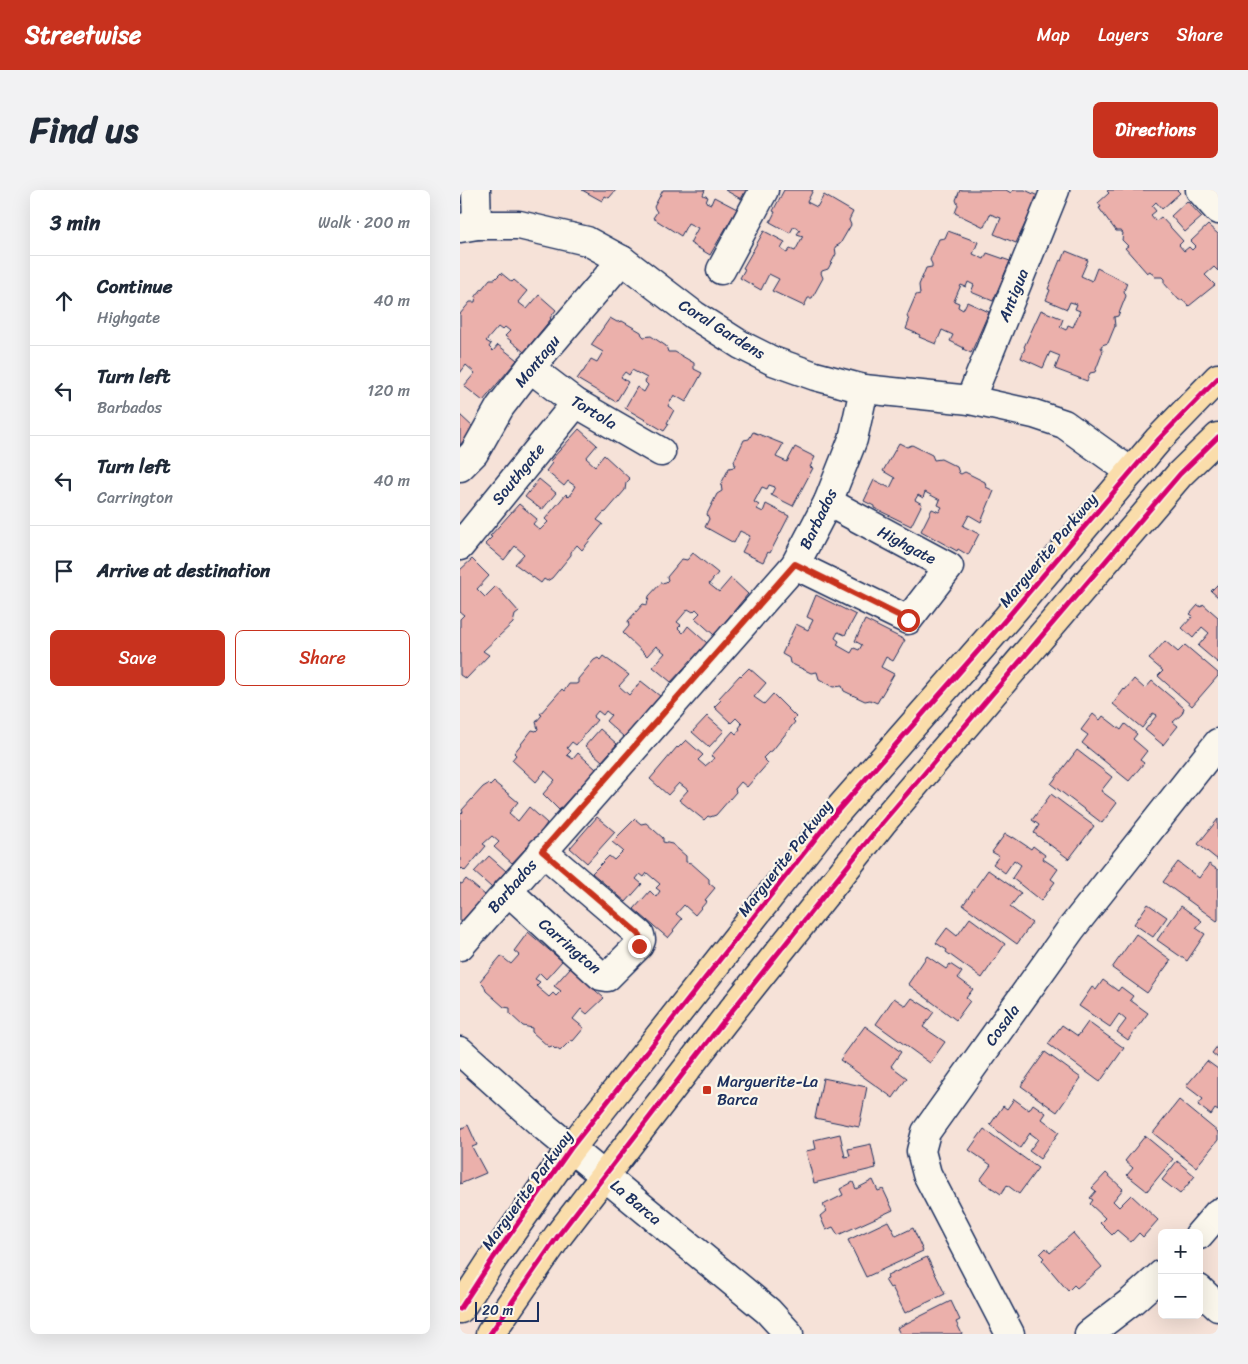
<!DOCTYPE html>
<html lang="en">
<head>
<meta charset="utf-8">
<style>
  :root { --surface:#fff; --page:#f2f2f3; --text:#1f2937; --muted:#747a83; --line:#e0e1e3; --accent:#c8321e }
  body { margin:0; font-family:Sriracha,sans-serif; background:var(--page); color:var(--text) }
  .controls { position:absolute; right:15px; bottom:15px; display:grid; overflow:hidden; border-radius:8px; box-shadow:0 5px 20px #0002 }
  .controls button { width:45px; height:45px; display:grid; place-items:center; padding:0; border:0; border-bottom:1px solid var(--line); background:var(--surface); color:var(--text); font:25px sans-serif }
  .scale { position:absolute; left:15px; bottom:12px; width:64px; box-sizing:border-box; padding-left:5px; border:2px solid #1b2f5e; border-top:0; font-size:14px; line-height:18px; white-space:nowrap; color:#1b2f5e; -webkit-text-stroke:4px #fbf7ec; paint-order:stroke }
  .stop { position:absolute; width:15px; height:15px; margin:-11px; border:4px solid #c8321e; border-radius:50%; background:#fff }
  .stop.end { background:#c8321e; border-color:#fff; box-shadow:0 1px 5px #0008 }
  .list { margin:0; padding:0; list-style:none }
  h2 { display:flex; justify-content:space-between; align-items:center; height:65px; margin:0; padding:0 20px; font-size:21px }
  h2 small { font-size:16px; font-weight:400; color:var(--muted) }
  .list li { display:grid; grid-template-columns:32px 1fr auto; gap:15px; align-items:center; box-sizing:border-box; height:90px; padding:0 20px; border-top:1px solid var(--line) }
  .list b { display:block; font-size:19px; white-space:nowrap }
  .list p { margin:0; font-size:16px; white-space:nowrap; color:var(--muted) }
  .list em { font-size:16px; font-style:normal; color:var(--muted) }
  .actions { display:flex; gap:10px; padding:15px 20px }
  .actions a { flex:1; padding:11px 0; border:1px solid var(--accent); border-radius:8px; text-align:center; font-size:18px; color:var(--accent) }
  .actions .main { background:var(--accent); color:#fff }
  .icon { flex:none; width:28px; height:28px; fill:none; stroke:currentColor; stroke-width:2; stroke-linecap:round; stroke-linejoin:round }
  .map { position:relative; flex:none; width:758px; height:1144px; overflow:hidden; border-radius:8px }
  header { display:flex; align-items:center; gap:30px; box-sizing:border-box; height:70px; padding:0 25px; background:var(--accent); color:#fff }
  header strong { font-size:24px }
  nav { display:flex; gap:28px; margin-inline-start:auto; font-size:18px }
  .intro { display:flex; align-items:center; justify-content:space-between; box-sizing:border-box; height:120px; padding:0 30px }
  h1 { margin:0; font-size:35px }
  .button { padding:12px 22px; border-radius:8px; background:var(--accent); color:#fff; font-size:18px; font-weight:700 }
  main { display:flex; gap:30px; padding:0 30px }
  aside { flex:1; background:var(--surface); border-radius:8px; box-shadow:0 5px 20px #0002 }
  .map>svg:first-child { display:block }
  .building { fill:#ebb0ab; stroke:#1b2f5e }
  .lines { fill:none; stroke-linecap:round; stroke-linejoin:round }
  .minor-casing { stroke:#1b2f5e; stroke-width:31 }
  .major-casing { stroke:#1b2f5e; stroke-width:31 }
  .minor { stroke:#fbf7ec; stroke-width:28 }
  .major { stroke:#faddab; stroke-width:28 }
  .cycleway-casing { stroke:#fbf7ec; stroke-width:8 }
  .cycleway { stroke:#d6006c; stroke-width:5 }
  .route { stroke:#c8321e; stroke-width:6 }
  .poi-dot { fill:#c8321e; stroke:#fbf7ec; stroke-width:2 }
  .labels { text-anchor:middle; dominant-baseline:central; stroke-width:4.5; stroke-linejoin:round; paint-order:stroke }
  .street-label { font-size:16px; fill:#1b2f5e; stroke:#fbf7ec }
  .poi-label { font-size:16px; fill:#1b2f5e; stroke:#fbf7ec; text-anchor:start }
</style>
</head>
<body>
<header>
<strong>Streetwise</strong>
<nav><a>Map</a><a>Layers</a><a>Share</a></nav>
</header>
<div class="intro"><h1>Find us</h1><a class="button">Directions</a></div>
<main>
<aside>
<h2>3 min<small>Walk · 200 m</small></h2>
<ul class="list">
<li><svg class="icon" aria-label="ahead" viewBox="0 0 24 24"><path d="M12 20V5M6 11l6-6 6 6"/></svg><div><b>Continue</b><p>Highgate</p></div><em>40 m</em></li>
<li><svg class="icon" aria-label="left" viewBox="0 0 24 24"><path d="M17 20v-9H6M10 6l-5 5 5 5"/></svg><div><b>Turn left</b><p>Barbados</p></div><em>120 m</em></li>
<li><svg class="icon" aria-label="left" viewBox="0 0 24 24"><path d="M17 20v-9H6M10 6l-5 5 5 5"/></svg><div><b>Turn left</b><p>Carrington</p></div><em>40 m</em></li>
<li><svg class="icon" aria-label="arrive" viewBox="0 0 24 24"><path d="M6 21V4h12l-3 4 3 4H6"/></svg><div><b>Arrive at destination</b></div></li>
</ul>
<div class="actions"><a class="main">Save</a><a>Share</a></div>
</aside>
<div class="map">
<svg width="758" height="1144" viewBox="0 0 758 1144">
  <rect width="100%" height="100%" fill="#f6e2d8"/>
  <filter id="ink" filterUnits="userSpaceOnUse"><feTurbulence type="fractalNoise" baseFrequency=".02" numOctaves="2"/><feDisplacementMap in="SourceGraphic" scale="10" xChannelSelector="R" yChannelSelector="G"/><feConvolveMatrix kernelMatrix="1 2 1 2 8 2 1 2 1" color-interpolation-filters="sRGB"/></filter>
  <g filter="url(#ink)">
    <g class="building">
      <polygon points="122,0 156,0 149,8 145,6 142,11"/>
      <polygon points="203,0 245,0 243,5 248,7 246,12 251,14 254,7 277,19 250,65 230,53 238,38 228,33 221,46 193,28 197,22 194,17"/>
      <polygon points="265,0 286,0 281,9"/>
      <polygon points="324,0 353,0 347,12 357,17 364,5 393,22 389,30 391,35 380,54 375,57 376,64 368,79 362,81 361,83 363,88 352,108 348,108 344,116 312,101 319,89 309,84 301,100 280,88 285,79 283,78 304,41 325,52 321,59 327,63 330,59 335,61 343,46 337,44 340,40 334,36 330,43 310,32 315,22 313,21"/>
      <polygon points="500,0 546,0 551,3 553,0 565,0 578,6 556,53 534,44 541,28 530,24 524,37 495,23 498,15 496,10"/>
      <polygon points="649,0 717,0 720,3 702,19 696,12 692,16 696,21 691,25 696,31 701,27 723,51 719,55 724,61 729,57 732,60 736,56 731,51 748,35 758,44 758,81 754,77 745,85 755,95 729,116 722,110 719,110 704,93 704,89 702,87 695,87 690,81 687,83 665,58 668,56 662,50 663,43 660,41 656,41 639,18 641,17 638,13 649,3 647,1"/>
      <polygon points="727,11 742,27 725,42 711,26"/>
      <polygon points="488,41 518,52 513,64 524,69 527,63 550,71 533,111 511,102 514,95 508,92 506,97 501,95 494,111 499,113 498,117 503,120 507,112 529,122 511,163 503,159 504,158 490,151 493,145 482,140 476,154 459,147 460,145 446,139 449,131 447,126 456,105 460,104 459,95 466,78 472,77 472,74 470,70 479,49 485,48"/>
      <polygon points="606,61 628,70 621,86 632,91 637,78 667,93 664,101 666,106 658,126 654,127 655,136 648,153 642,155 641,157 643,161 635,182 630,183 627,191 595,179 600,166 590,162 583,178 561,168 565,158 564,157 581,120 603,129 600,137 606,140 608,135 613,137 620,121 615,119 617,114 610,112 607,119 586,110 590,100 588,99 600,70 602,71"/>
      <polygon points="41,83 52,92 54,90 67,101 58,112 67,119 79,105 96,120 90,128 91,129 64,162 45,146 50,141 45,137 42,140 38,137 26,151 31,154 29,157 33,161 38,155 57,170 23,211 4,196 15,183 6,175 0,183 0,124 10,112 15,112 16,106 30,89 35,89"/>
      <polygon points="150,128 157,132 162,131 181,142 182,145 184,147 191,146 206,156 208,162 215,162 234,173 234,179 242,183 226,212 214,205 208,216 214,220 207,233 209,234 204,241 165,218 177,197 184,202 188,195 185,192 187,188 172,180 169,185 165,182 161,187 168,192 156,212 117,189 122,182 123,182 131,169 137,172 143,162 131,155"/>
      <polygon points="0,225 14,238 0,255"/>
      <polygon points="119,239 137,255 126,268 135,276 144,265 170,289 166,293 165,300 146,322 143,323 137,330 143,334 122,360 117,355 111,362 111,365 92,388 87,391 84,389 81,393 55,374 64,364 55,356 44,370 25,354 32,347 30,346 59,314 77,329 73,334 80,340 88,332 85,329 106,304 109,307 113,302 112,301 115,296 108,291 104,296 86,281 92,273 90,271"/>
      <polygon points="293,242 323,254 316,267 327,272 335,257 355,267 350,277 353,278 333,316 311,305 315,297 309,295 307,299 302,297 294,312 299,315 297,319 303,322 306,314 329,326 310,363 308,362 303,372 282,362 290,346 280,341 274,353 245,337 249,329 247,324 257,304 262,301 261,294 269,278 274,277 275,274 274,271 284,250 289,249"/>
      <polygon points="439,253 447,257 452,255 472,265 474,270 481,269 497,277 499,283 501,284 505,282 525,292 526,297 534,301 521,332 509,325 503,336 519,344 508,365 498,359 497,361 461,341 472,319 479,322 482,317 478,315 480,310 465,302 463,308 458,305 455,310 462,314 451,336 414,318 414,316 404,311 414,290 430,298 435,288 423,281"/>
      <polygon points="79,289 96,303 82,320 65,307"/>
      <polygon points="233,363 258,383 249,394 259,402 271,388 288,404 254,445 235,428 240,423 236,419 233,422 228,419 217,432 221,435 218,438 223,443 228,436 247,453 211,492 193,477 205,463 196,456 187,466 163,443 169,436 168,431 183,414 187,415 189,406 201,393 206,392 208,390 207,387 222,369 227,370"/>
      <polygon points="12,369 29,386 17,399 25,407 36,396 59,422 55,425 53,433 23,461 29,465 6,489 0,485 0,429 4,425 0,422 0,380"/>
      <polygon points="758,394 758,407 751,401"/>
      <polygon points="356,405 396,425 385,445 378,442 375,448 379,451 377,455 391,463 394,458 399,460 402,455 395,451 405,430 445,450 433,471 426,467 421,477 434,484 417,513 410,510 405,511 384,501 382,496 374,497 359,489 357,482 351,483 330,473 329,468 322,464 336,434 348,440 353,430 347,427"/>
      <polygon points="743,414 758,427 758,473 738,456 749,443 742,437 733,448 722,438 733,426 730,424 738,415 741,417"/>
      <polygon points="705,451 718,462 725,455 758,483 758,486 732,516 698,486 703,481 689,469"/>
      <polygon points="143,466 169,485 159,496 169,505 181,491 200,506 164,547 146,531 151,525 146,521 143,525 138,521 133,527 137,530 116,555 112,552 107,558 111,561 107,565 113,569 118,563 136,579 99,620 83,604 95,590 85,581 76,592 52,570 56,565 54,563 72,540 76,541 78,539 76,532 82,525 80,524 102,499 104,501 109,494 116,494 118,493 118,489 134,470 138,468 140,470"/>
      <polygon points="289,478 306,493 294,507 304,514 313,504 336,527 333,530 335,532 312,561 309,562 303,568 308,573 287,597 281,592 275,599 276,602 256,625 250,627 248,626 244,630 219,610 228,600 219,593 208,605 190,589 217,557 218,558 226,550 243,565 238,570 245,576 255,568 251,566 273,541 276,544 280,539 279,538 282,534 276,528 271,533 254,517 261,510 259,508 280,485 281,486"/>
      <polygon points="674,489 685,499 692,491 724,518 722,524 713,532 718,536 703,555 685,540 697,525 693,523 682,538 653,514 664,499 665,500"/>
      <polygon points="633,524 640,530 643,526 661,540 665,534 677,544 673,549 687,561 680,570 684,573 669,591 622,553 628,545 621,540"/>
      <polygon points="247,526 264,541 249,557 232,542"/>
      <polygon points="140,539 157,554 142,571 125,556"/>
      <polygon points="617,560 652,587 641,601 657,613 642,633 591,594"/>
      <polygon points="34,592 58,612 49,623 58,631 69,617 87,633 81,642 52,673 34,657 39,652 32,646 23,654 26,656 5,681 2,678 0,680 0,625 3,622 2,620 23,597 28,594 30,596"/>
      <polygon points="591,604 634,636 609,669 574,643 579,635 572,630"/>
      <polygon points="137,627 155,642 127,673 110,658"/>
      <polygon points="175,629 181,634 186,633 203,648 203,652 212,654 226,666 226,672 231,673 249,689 249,693 255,698 245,710 247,711 235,725 224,715 216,724 222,729 213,740 214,741 208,748 174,719 190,701 196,707 200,701 196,698 200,694 187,683 184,687 180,684 176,689 182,694 166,712 132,683 149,666 154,670 163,661 152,652"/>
      <polygon points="758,629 758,670 738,654"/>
      <polygon points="545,644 552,648 553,647 571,659 573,656 585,665 583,669 598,679 591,689 595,692 581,711 552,688 561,675 554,670 545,683 533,674 539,666 532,662"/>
      <polygon points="29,666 46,681 31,697 14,682"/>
      <polygon points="718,672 739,688 749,674 758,680 758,730 757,731 703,692"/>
      <polygon points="528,680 561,703 550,717 572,733 557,754 503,715"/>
      <polygon points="6,689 25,705 0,733 0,693 2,694"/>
      <polygon points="688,714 707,727 693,747 674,734"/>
      <polygon points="721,716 742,731 736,738 745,744 727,771 697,750"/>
      <polygon points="510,728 545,754 522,788 486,762 487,760 476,753 487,738 497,746"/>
      <polygon points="68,742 102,771 86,789 80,783 75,789 80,792 76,796 89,807 93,803 96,806 101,801 94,796 110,778 144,808 127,824 121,819 113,829 124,838 113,851 111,850 100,861 96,858 95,859 92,856 89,857 72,842 72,838 63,836 50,824 50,818 44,817 26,801 24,795 20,791 41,766 51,774 59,765 54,761"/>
      <polygon points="676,744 711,770 687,803 652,778"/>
      <polygon points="467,766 486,779 490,774 502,782 498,788 513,799 506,808 510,811 496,830 448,794"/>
      <polygon points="643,790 658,801 661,797 673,806 670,810 688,823 668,850 657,842 666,830 659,824 650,837 619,816 632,797 636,800"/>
      <polygon points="434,808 446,816 452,808 474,822 463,837 485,852 470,873 416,834"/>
      <polygon points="628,832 664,858 640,892 588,854 602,835 618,846"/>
      <polygon points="405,836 441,862 431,876 447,888 433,908 380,870"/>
      <polygon points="758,855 758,868 752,863"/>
      <polygon points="585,862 621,888 597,922 561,896"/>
      <polygon points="747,871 758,879 758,921 755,919 751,925 738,915 743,909 726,896"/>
      <polygon points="363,888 407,897 399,937 355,928"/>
      <polygon points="554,909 569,920 573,914 586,923 582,929 599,942 580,969 569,961 578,949 570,943 560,958 530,935 543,916 547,919"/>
      <polygon points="719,910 758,942 758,950 736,977 693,943"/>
      <polygon points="8,935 17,955 12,957 26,983 0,994 0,939"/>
      <polygon points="524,939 578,978 559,1004 547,995 541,1004 520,990 531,975 509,960"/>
      <polygon points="380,944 385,967 390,966 388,959 411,954 416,978 354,993 346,961 356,959 354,950"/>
      <polygon points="685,946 713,969 687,1001 667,985 673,978 665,971"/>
      <polygon points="717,971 735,986 720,1004 702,990"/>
      <polygon points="646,983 663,999 653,1011 659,1017 671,1005 698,1030 683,1047 679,1043 671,1052 657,1040 652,1045 640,1033 645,1028 630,1014 633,1010 630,1008 636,1001 632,998"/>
      <polygon points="413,990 418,1001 423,999 433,1020 378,1045 373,1037 366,1040 360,1026 366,1021 363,1015 383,1005 380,999 393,992 396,999"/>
      <polygon points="428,1031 436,1046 453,1038 463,1061 406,1087 388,1050"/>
      <polygon points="613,1043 642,1077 617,1098 614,1095 608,1101 582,1070 584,1068 580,1064 586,1058 590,1063"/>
      <polygon points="467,1067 485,1104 445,1123 432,1097 430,1098 425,1090 428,1089 427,1086"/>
      <polygon points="491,1111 500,1130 496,1132 502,1144 440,1144 437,1138"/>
    </g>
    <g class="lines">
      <g class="minor-casing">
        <g id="minor">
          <polyline points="16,0 17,35"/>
          <polyline points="740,0 758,20"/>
          <polyline points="0,38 17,35 59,35 127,51 162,70 234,125 281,155 313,171 355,186 404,199 510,210 574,224 604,234 671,282"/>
          <polyline points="261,80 304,0"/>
          <polyline points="70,178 116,213 201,262"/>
          <polyline points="510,210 595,0"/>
          <polyline points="0,277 14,263 40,217 70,178 162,70"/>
          <polyline points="0,356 116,213"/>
          <polyline points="335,375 448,430 489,377 368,312"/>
          <polyline points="48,701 141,786 147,787 179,755 181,750 180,745 82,661"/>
          <polyline points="0,756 335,375 368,312 393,249 404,199"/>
          <polyline points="0,861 86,938 308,1121 329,1144"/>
          <polyline points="739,1045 758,1023"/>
          <polyline points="739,1099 758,1117"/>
          <polyline points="550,1144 467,984 461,961 466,942 611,739 758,553"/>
          <polyline points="629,1144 672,1111 702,1084"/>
        </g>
      </g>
      <g class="major-casing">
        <g id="major">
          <polyline points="0,1119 34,1067 111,958 374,625 547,428 698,250 758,188"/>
          <polyline points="30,1144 98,1046 263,832 422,633 720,284 758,247"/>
        </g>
      </g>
      <use href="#minor" class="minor"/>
      <use href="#major" class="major"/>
      <g class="cycleway-casing">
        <g id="cycleway">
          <polyline points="0,1119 34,1067 111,958 374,625 547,428 698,250 758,188"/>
          <polyline points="30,1144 98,1046 263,832 422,633 720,284 758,247"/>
        </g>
      </g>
      <use href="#cycleway" class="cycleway"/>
    </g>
  </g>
  <g class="lines" filter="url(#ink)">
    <polyline class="route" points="179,756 181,750 180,745 82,661 335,374 448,430"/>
  </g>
  <rect class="poi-dot" x="242" y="895" width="10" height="10" rx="2.5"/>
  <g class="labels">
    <g class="street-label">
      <text transform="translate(553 105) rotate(-68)">Antigua</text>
      <text transform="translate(262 139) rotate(32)">Coral Gardens</text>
      <text transform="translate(77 171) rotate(-51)">Montagu</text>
      <text transform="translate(134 222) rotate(31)">Tortola</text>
      <text transform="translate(58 284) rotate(-51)">Southgate</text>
      <text transform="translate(358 329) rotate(-64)">Barbados</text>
      <text transform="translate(447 355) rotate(28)">Highgate</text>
      <text transform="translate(588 360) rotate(-50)">Marguerite Parkway</text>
      <text transform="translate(325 668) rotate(-52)">Marguerite Parkway</text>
      <text transform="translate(52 696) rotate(-49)">Barbados</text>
      <text transform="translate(110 756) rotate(41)">Carrington</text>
      <text transform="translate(542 835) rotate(-54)">Cosala</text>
      <text transform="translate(67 1000) rotate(-54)">Marguerite Parkway</text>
      <text transform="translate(176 1012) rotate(40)">La Barca</text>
    </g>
    <g class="poi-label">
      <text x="257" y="891">Marguerite-La<tspan x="257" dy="18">Barca</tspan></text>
    </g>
  </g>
</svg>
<div class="controls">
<button>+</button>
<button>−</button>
</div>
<div class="scale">20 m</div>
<div class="stop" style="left:448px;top:430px"></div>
<div class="stop end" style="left:179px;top:756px"></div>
</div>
</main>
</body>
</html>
